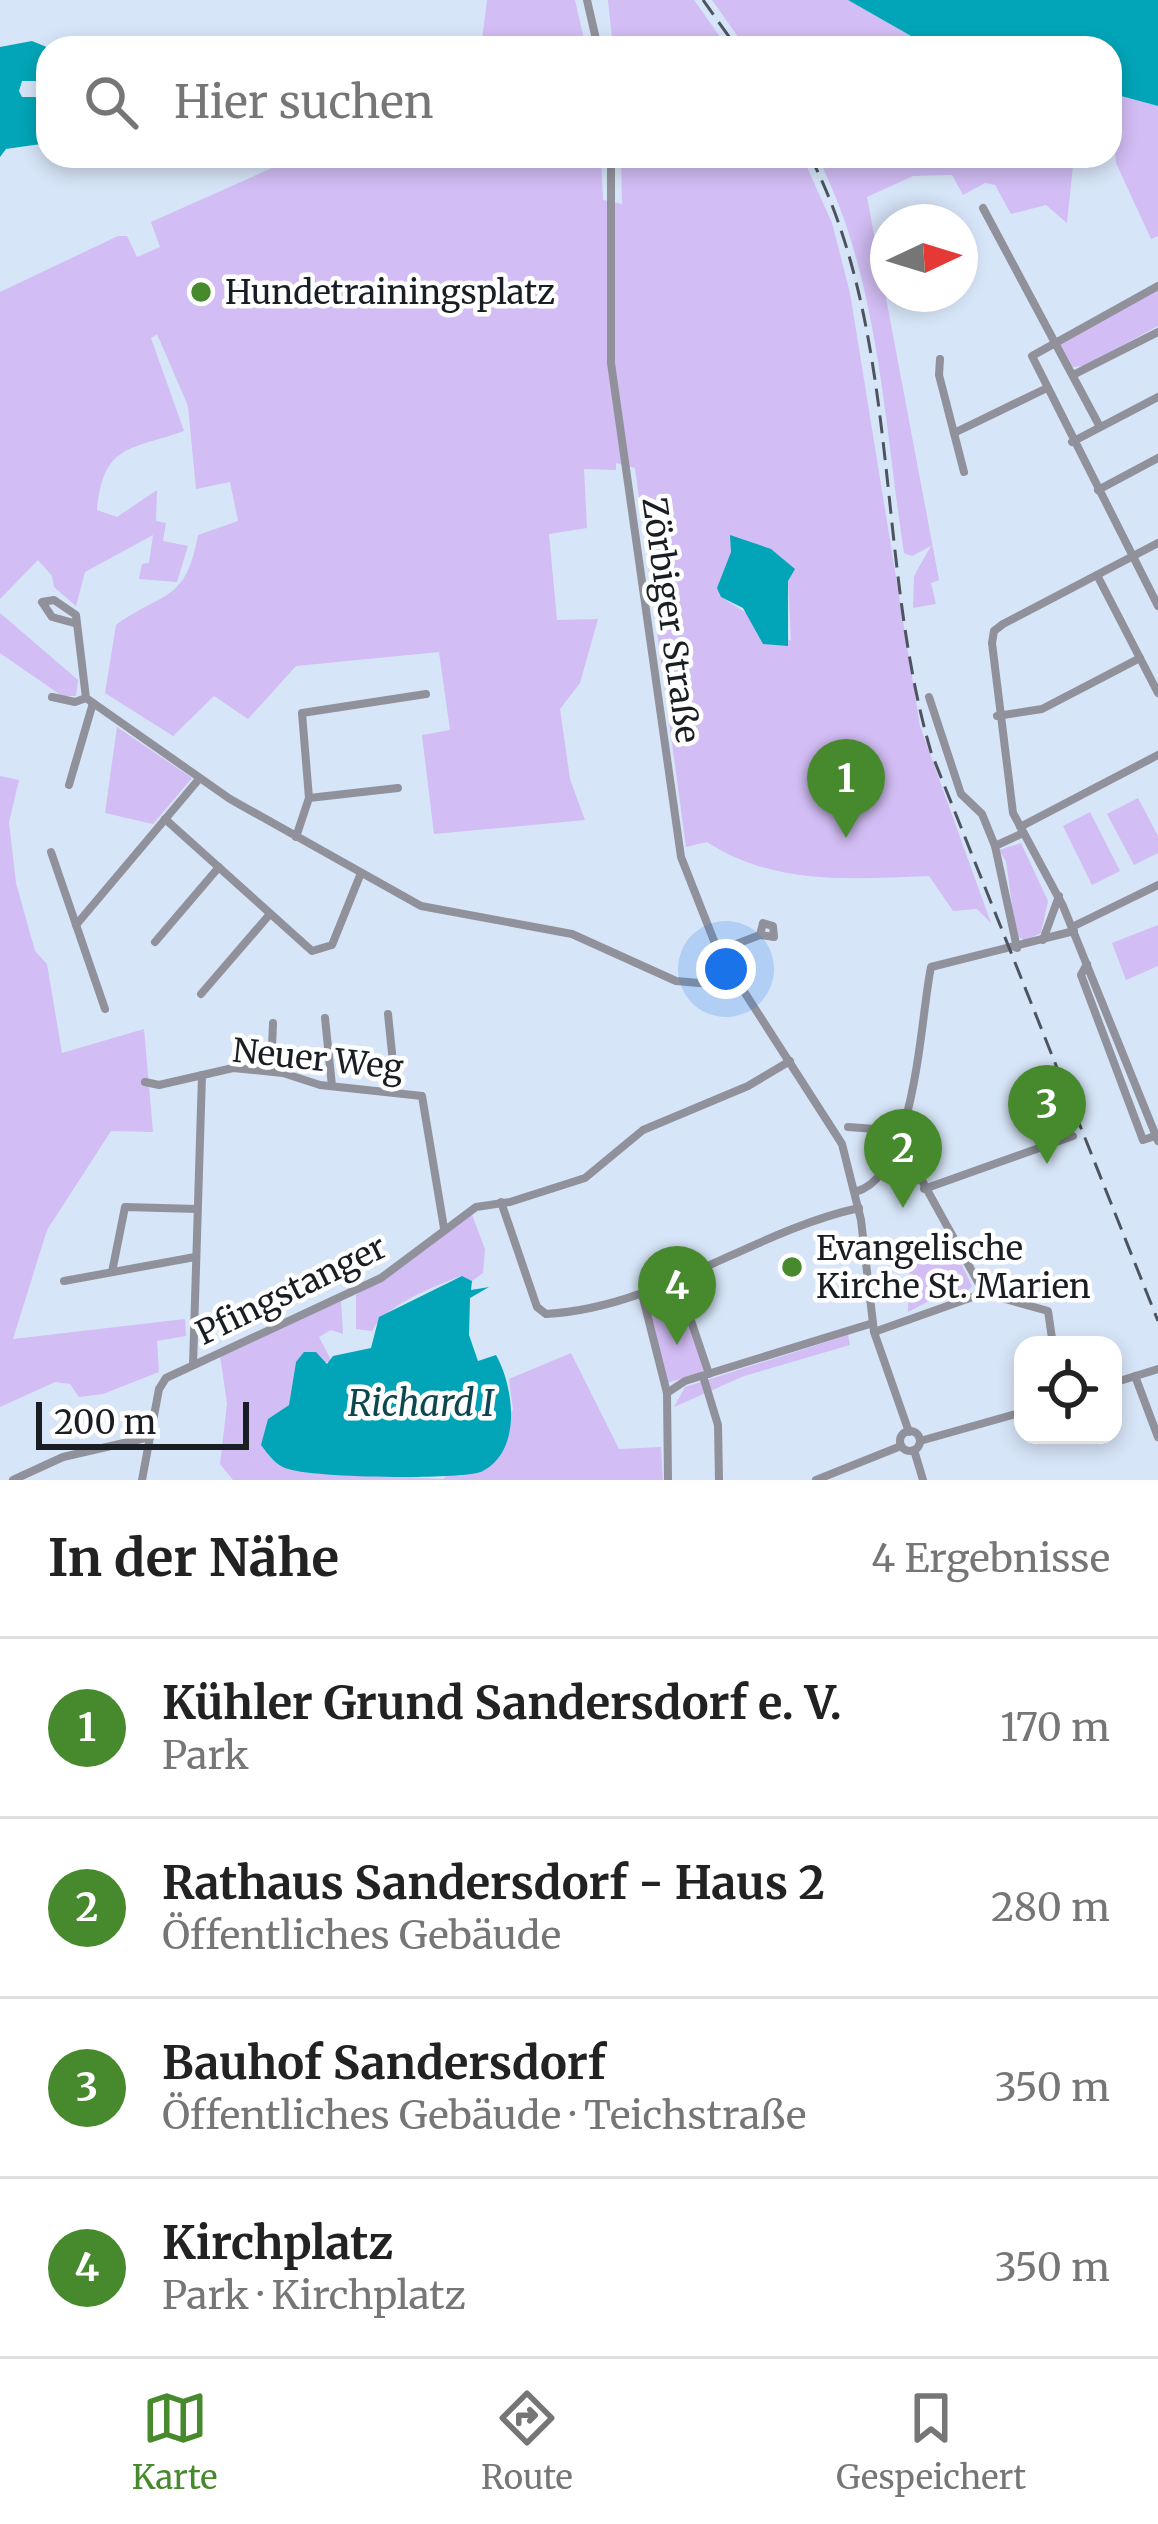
<!DOCTYPE html>
<html lang="de">
<head>
<meta charset="utf-8">
<style>
  :root { --surface:#fff; --page:#f6f6f6; --text:#222; --muted:#767676; --line:#e0e0e0; --accent:#478a2e }
  body { margin:0; font-family:Merriweather,serif; background:var(--page); color:var(--text) }
  .controls { position:absolute; right:36px; bottom:36px; display:grid; overflow:hidden; border-radius:24px; box-shadow:0 6px 18px #0003 }
  .controls button { width:108px; height:108px; display:grid; place-items:center; padding:0; border:0; border-bottom:3px solid var(--line); background:var(--surface); color:var(--text); font:60px sans-serif }
  .compass { position:absolute; left:870px; top:204px; width:108px; height:108px; border-radius:50%; background:var(--surface); box-shadow:0 6px 18px #0003; rotate:86deg }
  .scale { position:absolute; left:36px; bottom:30px; width:213px; box-sizing:border-box; padding-left:12px; border:6px solid #191e25; border-top:0; font-size:33px; line-height:42px; white-space:nowrap; color:#191e25; -webkit-text-stroke:9px #fff; paint-order:stroke }
  .you { position:absolute; left:726px; top:969px; width:42px; height:42px; margin:-30px; border:9px solid #fff; border-radius:50%; background:#1a73e8; box-shadow:0 0 0 18px #1a73e833 }
  .badge { display:grid; place-items:center; width:78px; height:78px; border-radius:50%; background:var(--accent); color:#fff; font-size:39px; font-weight:700 }
  .pin { position:absolute; translate:-50% -99px; filter:drop-shadow(0 3px 6px #0008) }
  .pin::after { content:''; position:absolute; top:63px; width:42px; height:36px; background:inherit; clip-path:polygon(0 0,100% 0,50% 100%) }
  .list { margin:0; padding:0; list-style:none }
  h2 { display:flex; justify-content:space-between; align-items:center; height:156px; margin:0; padding:0 48px; font-size:51px }
  h2 small { font-size:39px; font-weight:400; color:var(--muted) }
  .list li { display:grid; grid-template-columns:78px 1fr auto; gap:36px; align-items:center; box-sizing:border-box; height:180px; padding:0 48px; border-top:3px solid var(--line) }
  .list b { display:block; font-size:45px; white-space:nowrap }
  .list p { margin:0; font-size:39px; white-space:nowrap; color:var(--muted) }
  .list em { font-size:39px; font-style:normal; color:var(--muted) }
  .icon { flex:none; width:66px; height:66px; fill:none; stroke:currentColor; stroke-width:2; stroke-linecap:round; stroke-linejoin:round }
  .map { position:relative; flex:none; width:1158px; height:1480px; overflow:hidden }
  .search { position:absolute; background:var(--surface); box-shadow:0 6px 18px #0003; left:36px; right:36px; top:36px; height:132px; display:flex; align-items:center; gap:30px; box-sizing:border-box; padding:0 42px; border-radius:36px; color:var(--muted); font-size:45px }
  .sheet { height:876px; background:var(--surface) }
  nav { display:flex; justify-content:space-around; align-items:center; box-sizing:border-box; height:168px; border-top:3px solid var(--line); background:var(--surface); font-size:33px; color:var(--muted) }
  nav a { display:grid; justify-items:center; gap:6px }
  nav .on { color:var(--accent) }
  .map>svg:first-child { display:block }
  .green { fill:#d2bdf4; fill-rule:evenodd }
  .water { fill:#02a5b7 }
  .lines { fill:none; stroke-linecap:round; stroke-linejoin:round }
  .minor { stroke:#90919a; stroke-width:8 }
  .rail { stroke:#4d545f; stroke-width:3; stroke-dasharray:18 9; stroke-linecap:butt }
  .poi-dot { fill:#478a2e; stroke:#fff; stroke-width:4.5 }
  .labels { text-anchor:middle; dominant-baseline:central; stroke-width:9; stroke-linejoin:round; paint-order:stroke }
  .poi-label { font-size:33px; fill:#191e25; stroke:#fff; text-anchor:start }
  .street-label { font-size:33px; fill:#191e25; stroke:#fff }
  .water-label { font-size:36px; font-style:italic; fill:#0d474f; stroke:#fff }
</style>
</head>
<body>
<div class="map">
<svg width="1158" height="1480" viewBox="0 0 1158 1480">
  <rect width="100%" height="100%" fill="#d7e5f8"/>
  <g class="green">
    <polygon points="487,0 575,0 586,48 481,48"/>
    <polygon points="608,0 694,0 728,48 613,48"/>
    <polygon points="712,0 848,0 932,48 746,48"/>
    <polygon points="1110,93 1158,106 1158,236 1151,239 1116,163"/>
    <path d="M299 156H601L603 200 622 204 621 156H802L832 223 850 293 920 726 991 923 977 909 953 911 929 876C851 879 775 886 707 842L686 847 635 468 616 463V470L584 469 587 528 549 534 557 620 598 619 580 683 560 709 570 779 585 820 434 834 422 735 450 730 439 652 296 666 248 719 214 696 173 736 105 693 116 625C164 590 185 604 198 535L238 521 230 482 196 489 188 406 157 334 151 338 184 431C130 450 103 444 97 510L117 517 157 490 156 521 166 523 163 541 188 546 177 582 139 579 142 564 149 563 153 535 85 572 76 606 54 587 52 576 38 560 0 599V292L118 236H127L137 257 160 247 151 222ZM731 552 788 581 791 641 721 597Z"/>
    <path d="M817 156H1074L1067 223 1046 205 1011 214 995 185 985 183 963 195 952 175 913 176 867 197 939 580 931 583 936 604 913 608 914 576 931 546 912 556 904 553C884 422 879 276 817 156Z"/>
    <polygon points="1158,290 1158,326 1085,366 1073,367 1059,342"/>
    <polygon points="0,613 78,680 76,696 62,696 0,653"/>
    <polygon points="117,727 192,778 153,824 105,813"/>
    <polygon points="0,776 19,780 9,822 16,883 35,951 47,964 62,1053 144,1029 153,1132 111,1131 47,1230 13,1339 185,1319 186,1336 157,1341 159,1372 103,1394 79,1397 70,1384 55,1382 0,1407"/>
    <polygon points="1138,798 1158,836 1158,853 1134,865 1107,814"/>
    <polygon points="1090,812 1120,871 1092,885 1063,826"/>
    <polygon points="1021,843 1048,901 1041,933 1025,941 1016,935 1006,861 999,850"/>
    <polygon points="1158,925 1158,966 1126,980 1112,943"/>
    <path d="M472 1215 485 1249 483 1273 472 1281 461 1276C433 1287 385 1305 372 1331L356 1329V1295Z"/>
    <polygon points="920,1238 934,1261 958,1257 972,1286 963,1296 939,1297 942,1301 931,1300 908,1312 911,1239"/>
    <polygon points="680,1288 704,1367 702,1373 666,1383 645,1298"/>
    <polygon points="341,1301 343,1334 331,1330 319,1337 332,1362 296,1362 289,1405 268,1419 289,1470 443,1479 513,1410 509,1379 571,1353 619,1449 661,1447 663,1480 233,1480 220,1464 227,1404 220,1355"/>
    <polygon points="848,1335 850,1345 744,1376 674,1407 685,1387"/>
  </g>
  <g class="water">
    <polygon points="848,0 1158,0 1158,106 1110,93 1110,48 932,48"/>
    <polygon points="32,41 49,48 48,81 22,81 19,91 22,97 41,97 48,143 6,149 0,157 0,47"/>
    <polygon points="730,535 771,549 795,569 788,581 788,646 763,644 743,608 721,597 717,588 731,552"/>
    <path d="M462 1276 472 1281 471 1290 489 1287 470 1298 469 1335 478 1361 496 1355C514 1387 523 1452 481 1472 455 1480 317 1478 288 1469 276 1466 268 1454 261 1445L268 1419 289 1405 296 1362 304 1352H316L327 1364 333 1356 371 1348 379 1317Z"/>
  </g>
  <g class="lines">
    <g class="minor">
      <polyline points="587,0 598,48"/>
      <polyline points="611,156 611,363 681,857 718,951 842,1144 861,1220 874,1332 909,1432"/>
      <polyline points="983,208 1100,427"/>
      <polyline points="1158,286 1032,356 1158,606"/>
      <polyline points="940,359 939,375 964,472"/>
      <polyline points="1073,375 1158,332"/>
      <polyline points="954,433 1045,389"/>
      <polyline points="1072,442 1158,397"/>
      <polyline points="1098,490 1158,458"/>
      <polyline points="1158,543 1003,624 994,631 992,643 1013,813 1063,906 1158,1141"/>
      <polyline points="1097,575 1158,693"/>
      <polyline points="74,623 52,617 42,602 54,600 76,615 86,698 230,799 421,906 572,934 676,981 711,984 733,978"/>
      <polyline points="52,697 75,702 86,698"/>
      <polyline points="929,697 961,794 982,814 995,846 1017,948"/>
      <polyline points="997,716 1042,709 1140,658"/>
      <polyline points="69,785 93,703"/>
      <polyline points="309,798 398,788"/>
      <polyline points="165,819 312,951 332,945 361,873"/>
      <polyline points="1020,827 1158,755"/>
      <polyline points="296,837 309,798 302,713 426,694"/>
      <polyline points="995,846 1023,833"/>
      <polyline points="51,852 105,1009"/>
      <polyline points="76,925 199,779"/>
      <polyline points="1072,927 1158,885"/>
      <polyline points="1043,940 1059,896"/>
      <polyline points="155,942 219,867"/>
      <polyline points="718,951 760,935 774,937 773,926 763,923 760,935"/>
      <polyline points="1087,964 1081,975 1143,1140 1158,1135"/>
      <polyline points="201,994 270,914"/>
      <polyline points="388,1014 396,1092"/>
      <polyline points="325,1018 332,1086"/>
      <polyline points="271,1071 273,1023"/>
      <polyline points="145,1082 159,1085 233,1068 283,1073 320,1085 422,1096 444,1228"/>
      <polyline points="848,1127 904,1131"/>
      <polyline points="888,1158 920,1177 984,1293"/>
      <polyline points="924,1189 1073,1136"/>
      <path d="M855 1192C916 1177 920 1019 931 967L1074 931"/>
      <path d="M501 1202 537 1307 546 1314C658 1308 753 1231 859 1208"/>
      <polyline points="112,1272 125,1207 197,1209"/>
      <polyline points="64,1281 195,1257"/>
      <polyline points="678,1282 709,1374"/>
      <polyline points="642,1294 667,1393 668,1480"/>
      <polyline points="874,1332 984,1293 1048,1311 1053,1345"/>
      <polyline points="193,1365 202,1075"/>
      <polyline points="703,1376 718,1425 719,1480"/>
      <polyline points="1135,1376 1158,1437"/>
      <polyline points="1113,1383 1158,1369"/>
      <polyline points="667,1393 685,1381 873,1323"/>
      <circle cx="910" cy="1441" r="10"/>
      <polyline points="920,1441 1023,1412"/>
      <polyline points="914,1450 923,1480"/>
      <polyline points="13,1480 63,1457 150,1437"/>
      <polyline points="142,1480 159,1389 166,1378 381,1278 476,1207 510,1202 585,1178 643,1130 748,1086 790,1061"/>
      <polyline points="816,1480 901,1446"/>
    </g>
    <g class="rail">
      <polyline points="703,0 737,48"/>
      <path d="M810 156C902 335 875 561 931 752L1158 1321"/>
    </g>
  </g>
  <g class="poi-dot">
    <circle cx="201" cy="292" r="12"/>
    <circle cx="792" cy="1267" r="12"/>
  </g>
  <g class="labels">
    <g class="poi-label">
      <text x="225" y="292">Hundetrainingsplatz</text>
      <text x="816" y="1248">Evangelische<tspan x="816" dy="38">Kirche St. Marien</tspan></text>
    </g>
    <g class="street-label">
      <text transform="translate(671 620) rotate(82)">Zörbiger Straße</text>
      <text transform="translate(318 1059) rotate(6)">Neuer Weg</text>
      <text transform="translate(291 1290) rotate(-26)">Pfingstanger</text>
    </g>
    <g class="water-label">
      <text x="421" y="1403">Richard I</text>
    </g>
  </g>
</svg>
<div class="controls">
<button><svg class="icon" aria-label="locate" viewBox="0 0 24 24"><circle cx="12" cy="12" r="6"/><path d="M12 2v4M12 18v4M2 12h4M18 12h4"/></svg></button>
</div>
<svg class="compass" viewBox="-18 -18 36 36"><path d="M0-13l5 13h-10z" fill="#e53935"/><path d="M0 13l5-13h-10z" fill="#767676"/></svg>
<div class="scale">200 m</div>
<div class="you"></div>
<div class="pin badge" style="left:846px;top:838px">1</div>
<div class="pin badge" style="left:903px;top:1208px">2</div>
<div class="pin badge" style="left:1047px;top:1164px">3</div>
<div class="pin badge" style="left:677px;top:1345px">4</div>
<div class="search"><svg class="icon" aria-label="search" viewBox="0 0 24 24"><circle cx="10" cy="10" r="6"/><path d="M15 15l6 6"/></svg>Hier suchen</div>
</div>
<section class="sheet">
<h2>In der Nähe<small>4 Ergebnisse</small></h2>
<ul class="list">
<li><span class="badge">1</span><div><b>Kühler Grund Sandersdorf e. V.</b><p>Park</p></div><em>170 m</em></li>
<li><span class="badge">2</span><div><b>Rathaus Sandersdorf - Haus 2</b><p>Öffentliches Gebäude</p></div><em>280 m</em></li>
<li><span class="badge">3</span><div><b>Bauhof Sandersdorf</b><p>Öffentliches Gebäude · Teichstraße</p></div><em>350 m</em></li>
<li><span class="badge">4</span><div><b>Kirchplatz</b><p>Park · Kirchplatz</p></div><em>350 m</em></li>
</ul>
</section>
<nav>
<a class="on"><svg class="icon" aria-label="map" viewBox="0 0 24 24"><path d="M3 6l6-2 6 2 6-2v14l-6 2-6-2-6 2zM9 4v14M15 6v14"/></svg>Karte</a>
<a><svg class="icon" aria-label="directions" viewBox="0 0 24 24"><path d="M12 3l9 9-9 9-9-9zM9 14v-3h6M13 9l2 2-2 2"/></svg>Route</a>
<a><svg class="icon" aria-label="saved" viewBox="0 0 24 24"><path d="M7 4h10v16l-5-4-5 4z"/></svg>Gespeichert</a>
</nav>
</body>
</html>
